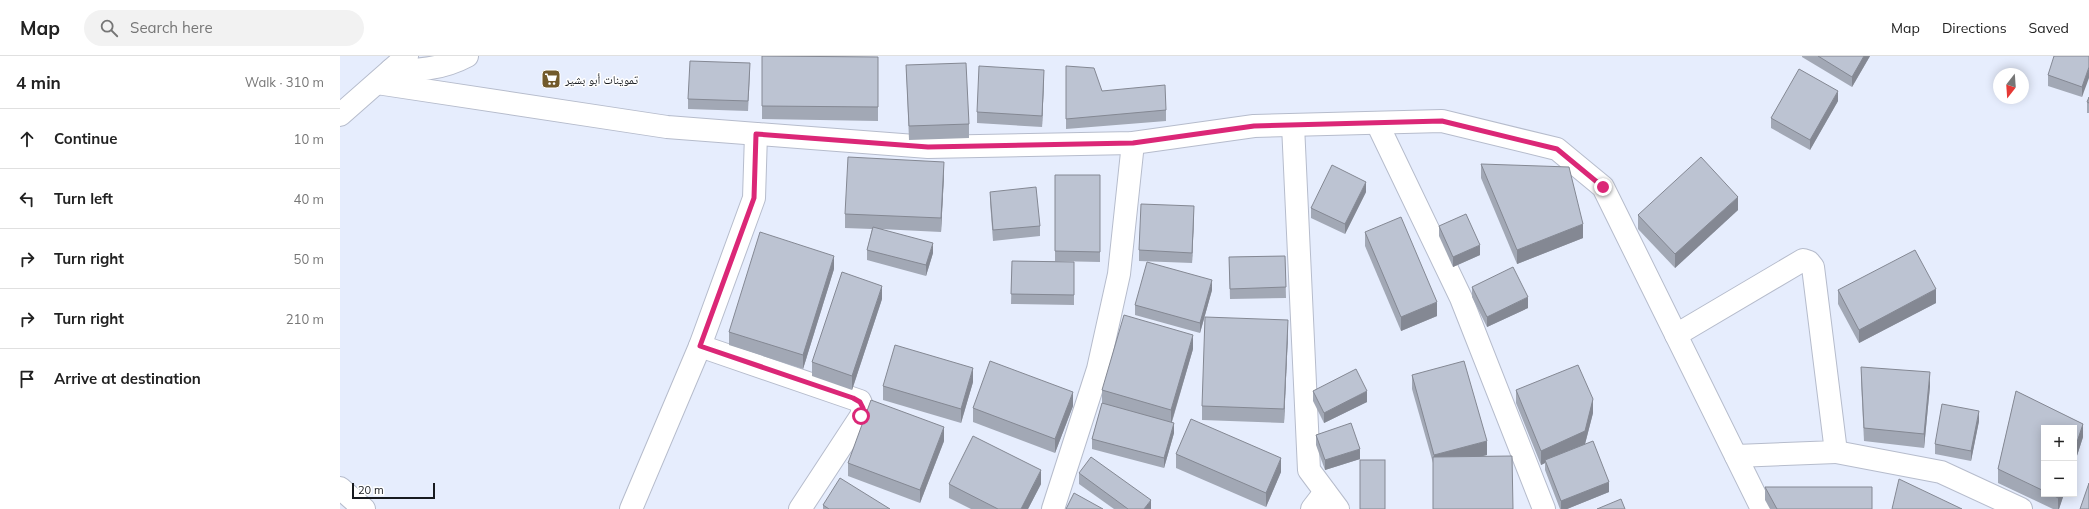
<!DOCTYPE html>
<html lang="en">
<head>
<meta charset="utf-8">
<style>
  :root { --surface:#fff; --page:#f2f2f2; --text:#222; --muted:#767676; --line:#e0e0e0 }
  body { margin:0; font-family:Mulish,"Noto Naskh Arabic",sans-serif; background:var(--page); color:var(--text) }
  .controls { position:absolute; right:12px; bottom:12px; display:grid; overflow:hidden; border-radius:0px; box-shadow:0 2px 10px #0003 }
  .controls button { width:36px; height:36px; display:grid; place-items:center; padding:0; border:0; border-bottom:1px solid var(--line); background:var(--surface); color:var(--text); font:20px sans-serif }
  .compass { position:absolute; left:1653px; top:12px; width:36px; height:36px; border-radius:50%; background:var(--surface); box-shadow:0 2px 10px #0003; rotate:197deg }
  .scale { position:absolute; left:12px; bottom:10px; width:83px; box-sizing:border-box; padding-left:4px; border:2px solid #171a1f; border-top:0; font-size:11px; line-height:14px; white-space:nowrap; color:#171a1f; -webkit-text-stroke:3px #fff; paint-order:stroke }
  .stop { position:absolute; width:12px; height:12px; margin:-9px; border:3px solid #db2777; border-radius:50%; background:#fff }
  .stop.end { background:#db2777; border-color:#fff; box-shadow:0 1px 4px #0008 }
  .list { margin:0; padding:0; list-style:none }
  h2 { display:flex; justify-content:space-between; align-items:center; height:52px; margin:0; padding:0 16px; font-size:17px }
  h2 small { font-size:13px; font-weight:400; color:var(--muted) }
  .list li { display:grid; grid-template-columns:26px 1fr auto; gap:12px; align-items:center; box-sizing:border-box; height:60px; padding:0 16px; border-top:1px solid var(--line) }
  .list b { display:block; font-size:15px; white-space:nowrap }
  .list em { font-size:13px; font-style:normal; color:var(--muted) }
  .icon { flex:none; width:22px; height:22px; fill:none; stroke:currentColor; stroke-width:2; stroke-linecap:round; stroke-linejoin:round }
  .map { position:relative; flex:none; width:1749px; height:453px; overflow:hidden }
  header { display:flex; align-items:center; gap:24px; box-sizing:border-box; height:56px; padding:0 20px; background:var(--surface); border-bottom:1px solid var(--line) }
  header strong { font-size:19px }
  nav { display:flex; gap:22px; margin-inline-start:auto; font-size:14px }
  .search { width:280px; height:36px; background:var(--page); display:flex; align-items:center; gap:10px; box-sizing:border-box; padding:0 14px; border-radius:22px; color:var(--muted); font-size:15px }
  main { display:flex }
  aside { flex:1; background:var(--surface) }
  .map>svg:first-child { display:block }
  .lines { fill:none; stroke-linecap:round; stroke-linejoin:round }
  .minor-casing { stroke:#b6bccc; stroke-width:24 }
  .major-casing { stroke:#b6bccc; stroke-width:24 }
  .highway-casing { stroke:#b6bccc; stroke-width:24 }
  .minor { stroke:#fff; stroke-width:22 }
  .major { stroke:#fff; stroke-width:22 }
  .highway { stroke:#fff; stroke-width:22 }
  .wall { fill:#a2a8b5 }
  .shaded-wall { fill:#848893 }
  .building { fill:#bcc3d2; stroke:#848893 }
  .route { stroke:#db2777; stroke-width:5 }
  .labels { text-anchor:middle; dominant-baseline:central; stroke-width:3; stroke-linejoin:round; paint-order:stroke }
  .poi-label { font-size:12px; fill:#171a1f; stroke:#fff; text-anchor:start }
</style>
</head>
<body>
<header>
<strong>Map</strong>
<div class="search"><svg class="icon" aria-label="search" viewBox="0 0 24 24"><circle cx="10" cy="10" r="6"/><path d="M15 15l6 6"/></svg>Search here</div>
<nav><a>Map</a><a>Directions</a><a>Saved</a></nav>
</header>
<main>
<aside>
<h2>4 min<small>Walk · 310 m</small></h2>
<ul class="list">
<li><svg class="icon" aria-label="ahead" viewBox="0 0 24 24"><path d="M12 20V5M6 11l6-6 6 6"/></svg><div><b>Continue</b></div><em>10 m</em></li>
<li><svg class="icon" aria-label="left" viewBox="0 0 24 24"><path d="M17 20v-9H6M10 6l-5 5 5 5"/></svg><div><b>Turn left</b></div><em>40 m</em></li>
<li><svg class="icon" aria-label="right" viewBox="0 0 24 24"><path d="M7 20v-9h11M14 6l5 5-5 5"/></svg><div><b>Turn right</b></div><em>50 m</em></li>
<li><svg class="icon" aria-label="right" viewBox="0 0 24 24"><path d="M7 20v-9h11M14 6l5 5-5 5"/></svg><div><b>Turn right</b></div><em>210 m</em></li>
<li><svg class="icon" aria-label="arrive" viewBox="0 0 24 24"><path d="M6 21V4h12l-3 4 3 4H6"/></svg><div><b>Arrive at destination</b></div></li>
</ul>
</aside>
<div class="map">
<svg width="1749" height="453" viewBox="0 0 1749 453">
  <rect width="100%" height="100%" fill="#e6edfd"/>
  <g class="lines">
    <g class="minor-casing">
      <g id="minor">
        <polyline points="37,27 327,71 588,91 793,87 914,70 1102,65 1217,93 1263,131 1422,453"/>
        <polyline points="1037,67 1121,242 1204,453"/>
        <polyline points="953,69 969,414 998,453"/>
        <polyline points="416,78 414,142 360,290 520,345 523,352 521,360 460,453"/>
        <polyline points="1336,279 1463,204 1469,206 1473,211 1496,396 1396,400"/>
        <polyline points="1496,396 1601,416 1681,453"/>
        <polyline points="0,432 24,453"/>
        <polyline points="291,453 360,290"/>
        <polyline points="713,453 758,313 779,218 793,87"/>
        <polyline points="972,453 985,436"/>
      </g>
    </g>
    <g class="major-casing">
      <path id="major" d="M51 14C77 15 103 13 127 0"/>
    </g>
    <g class="highway-casing">
      <polyline id="highway" points="0,59 67,0"/>
    </g>
    <use href="#minor" class="minor"/>
    <use href="#major" class="major"/>
    <use href="#highway" class="highway"/>
  </g>
  <g class="wall">
    <polygon points="422,0 538,1 538,65 422,63"/>
    <polygon points="1462,0 1530,0 1512,31 1462,1"/>
    <polygon points="1749,0 1742,41 1708,30 1708,19"/>
    <polygon points="566,9 629,68 629,82 569,84"/>
    <polygon points="726,10 762,35 826,54 826,65 726,73"/>
    <polygon points="410,17 408,55 348,53 348,43"/>
    <polygon points="704,24 702,71 637,67 637,56"/>
    <polygon points="1749,41 1749,57 1747,57 1747,46"/>
    <polygon points="1498,45 1470,94 1431,72 1431,62"/>
    <polygon points="1141,108 1243,182 1177,208 1141,122"/>
    <polygon points="604,119 601,176 540,173 593,197 586,220 527,204 527,194 532,173 505,172 505,158"/>
    <polygon points="715,119 760,119 760,206 715,205"/>
    <polygon points="650,136 700,170 700,180 653,185 650,146"/>
    <polygon points="1026,136 1005,178 971,162 971,152"/>
    <polygon points="1398,154 1335,212 1298,173 1298,159"/>
    <polygon points="854,161 852,207 799,205 799,194"/>
    <polygon points="1099,170 1140,199 1113,211 1099,180"/>
    <polygon points="1025,176 1097,260 1061,275 1025,190"/>
    <polygon points="945,200 946,242 890,243 889,201"/>
    <polygon points="672,205 734,206 734,249 671,248"/>
    <polygon points="494,213 463,313 389,289 389,276"/>
    <polygon points="1132,231 1188,252 1147,271 1132,241"/>
    <polygon points="872,234 860,277 795,259 795,249"/>
    <polygon points="1498,234 1596,247 1519,287 1498,248"/>
    <polygon points="542,243 512,334 472,320 472,306"/>
    <polygon points="948,278 944,367 862,364 862,350"/>
    <polygon points="853,293 832,366 834,377 824,412 752,393 752,383 762,348 762,334"/>
    <polygon points="1521,311 1590,330 1584,392 1524,385 1521,325"/>
    <polygon points="1072,319 1147,399 1093,407 1072,333"/>
    <polygon points="633,326 621,367 543,344 543,330"/>
    <polygon points="1176,334 1253,357 1245,388 1269,436 1227,453 1220,453 1205,414 1205,407 1201,409 1176,347"/>
    <polygon points="973,335 1027,346 984,367 973,345"/>
    <polygon points="1676,335 1743,368 1743,381 1734,409 1734,372 1704,372 1704,438 1724,438 1719,453 1713,453 1658,427 1658,413"/>
    <polygon points="733,350 715,397 633,366 633,352"/>
    <polygon points="1639,365 1631,405 1595,398 1595,388"/>
    <polygon points="976,379 1020,403 985,414 976,389"/>
    <polygon points="604,385 580,447 508,420 508,407"/>
    <polygon points="836,398 941,416 926,451 836,412"/>
    <polygon points="739,417 811,453 774,453 739,428"/>
    <polygon points="609,428 701,428 688,453 631,453 609,442"/>
    <polygon points="1425,431 1532,453 1430,453 1425,444"/>
    <polygon points="483,449 550,453 483,453"/>
  </g>
  <g class="shaded-wall">
    <polygon points="1524,0 1530,0 1512,31 1512,21"/>
    <polygon points="1749,11 1749,22 1742,41 1742,31"/>
    <polygon points="704,14 704,24 702,71 702,60"/>
    <polygon points="1498,35 1498,45 1470,94 1470,84"/>
    <polygon points="604,106 604,119 601,176 601,162"/>
    <polygon points="1026,126 1026,136 1005,178 1005,168"/>
    <polygon points="1398,141 1398,154 1335,212 1335,198"/>
    <polygon points="854,150 854,161 852,207 852,197"/>
    <polygon points="1243,168 1243,182 1177,208 1177,194"/>
    <polygon points="593,187 593,197 586,220 586,209"/>
    <polygon points="1140,189 1140,199 1113,211 1113,201"/>
    <polygon points="494,200 494,213 463,313 463,299"/>
    <polygon points="872,224 872,234 860,277 860,267"/>
    <polygon points="542,230 542,243 512,334 512,320"/>
    <polygon points="1596,233 1596,247 1519,287 1519,274"/>
    <polygon points="1188,241 1188,252 1147,271 1147,261"/>
    <polygon points="1097,246 1097,260 1061,275 1061,261"/>
    <polygon points="948,264 948,278 944,367 944,353"/>
    <polygon points="853,279 853,293 831,368 831,354"/>
    <polygon points="633,312 633,326 621,367 621,353"/>
    <polygon points="1590,316 1590,330 1584,392 1584,378"/>
    <polygon points="1027,335 1027,346 984,367 984,357"/>
    <polygon points="733,336 733,350 715,397 715,383"/>
    <polygon points="1253,343 1253,357 1245,388 1205,404 1205,407 1201,409 1201,395"/>
    <polygon points="1639,355 1639,365 1631,405 1631,395"/>
    <polygon points="834,367 834,377 824,412 824,402"/>
    <polygon points="1743,368 1743,381 1734,409 1734,395"/>
    <polygon points="604,371 604,385 580,447 580,434"/>
    <polygon points="1147,385 1147,399 1094,413 1094,399"/>
    <polygon points="1020,393 1020,403 985,414 985,404"/>
    <polygon points="941,402 941,416 926,451 926,437"/>
    <polygon points="701,414 701,428 688,453 681,453"/>
    <polygon points="1269,426 1269,436 1227,453 1221,453 1221,445"/>
    <polygon points="1719,438 1724,438 1719,453 1718,453 1718,442"/>
    <polygon points="811,444 811,453 804,453"/>
  </g>
  <g class="building">
    <polygon points="422,0 538,1 538,51 422,50"/>
    <polygon points="1478,0 1524,0 1512,21"/>
    <polygon points="1714,0 1749,0 1749,11 1742,31 1708,19"/>
    <polygon points="350,5 410,7 408,45 348,43"/>
    <polygon points="626,7 629,68 569,70 566,9"/>
    <polygon points="639,10 704,14 702,60 637,56"/>
    <polygon points="726,10 754,12 762,35 825,29 826,54 726,63"/>
    <polygon points="1459,13 1498,35 1470,84 1431,62"/>
    <polygon points="1749,41 1749,47 1747,46"/>
    <polygon points="508,101 604,106 601,162 505,158"/>
    <polygon points="1361,101 1398,141 1335,198 1298,159"/>
    <polygon points="1141,108 1229,111 1243,168 1177,194"/>
    <polygon points="992,109 1026,126 1005,168 971,152"/>
    <polygon points="715,119 760,119 760,196 715,195"/>
    <polygon points="696,131 700,170 653,174 650,136"/>
    <polygon points="801,148 854,150 852,197 799,194"/>
    <polygon points="1126,158 1140,189 1113,201 1099,170"/>
    <polygon points="1061,161 1097,246 1061,261 1025,176"/>
    <polygon points="533,171 593,187 586,209 527,194"/>
    <polygon points="420,176 494,200 463,299 389,276"/>
    <polygon points="1575,194 1596,233 1519,274 1498,234"/>
    <polygon points="945,200 946,231 890,233 889,201"/>
    <polygon points="672,205 734,206 734,239 671,238"/>
    <polygon points="807,206 872,224 860,267 795,249"/>
    <polygon points="1173,211 1188,241 1147,261 1132,231"/>
    <polygon points="502,216 542,230 512,320 472,306"/>
    <polygon points="784,259 853,279 831,354 762,334"/>
    <polygon points="865,261 948,264 944,353 862,350"/>
    <polygon points="555,289 633,312 621,353 543,330"/>
    <polygon points="650,305 733,336 715,383 633,352"/>
    <polygon points="1124,305 1147,385 1094,399 1072,319"/>
    <polygon points="1238,309 1253,343 1245,375 1201,395 1176,334"/>
    <polygon points="1521,311 1590,316 1584,378 1524,372"/>
    <polygon points="1016,313 1027,335 984,357 973,335"/>
    <polygon points="1676,335 1743,368 1734,395 1734,372 1704,372 1704,435 1658,413"/>
    <polygon points="531,344 604,371 580,434 508,407"/>
    <polygon points="762,347 834,367 824,402 752,383"/>
    <polygon points="1602,348 1639,355 1631,395 1595,388"/>
    <polygon points="851,363 941,402 926,437 836,398"/>
    <polygon points="1011,367 1020,393 985,404 976,379"/>
    <polygon points="633,380 701,414 681,453 658,453 609,428"/>
    <polygon points="1253,385 1269,426 1221,445 1205,404"/>
    <polygon points="1172,400 1173,453 1093,453 1093,401"/>
    <polygon points="751,401 811,444 804,453 788,453 739,417"/>
    <rect x="1020" y="404" width="25" height="49"/>
    <polygon points="500,422 550,453 489,453 483,449"/>
    <polygon points="1559,423 1622,453 1552,453"/>
    <polygon points="1749,427 1749,453 1740,453"/>
    <polygon points="1425,431 1532,431 1532,453 1437,453"/>
    <polygon points="734,437 763,453 726,453"/>
    <polygon points="1711,438 1719,438 1718,442"/>
    <polygon points="1281,443 1285,453 1257,453"/>
  </g>
  <g class="lines">
    <polyline class="route" points="521,360 523,352 520,346 513,342 360,290 414,142 416,78 588,91 793,87 914,70 1102,65 1217,93 1263,131"/>
  </g>
  <defs>
    <g id="supermarket-square" transform="scale(1)"><rect x="-9" y="-9" width="18" height="18" rx="4" fill="#725a2b" stroke="#fff"/><path d="M-6-5.5h2.5l.6 2H6L4.5 2H-2.5L-4.4-4H-6ZM-1.5 3.2a1.3 1.3 0 1 0 .1 0ZM3 3.2a1.3 1.3 0 1 0 .1 0Z" fill="#fff"/></g>
  </defs>
  <g fill-rule="evenodd">
    <use href="#supermarket-square" x="211" y="23"/>
  </g>
  <g class="labels">
    <g class="poi-label">
      <text x="225" y="23">تموينات أبو بشير</text>
    </g>
  </g>
</svg>
<div class="controls">
<button>+</button>
<button>−</button>
</div>
<svg class="compass" viewBox="-18 -18 36 36"><path d="M0-13l5 13h-10z" fill="#e53935"/><path d="M0 13l5-13h-10z" fill="#767676"/></svg>
<div class="scale">20 m</div>
<div class="stop" style="left:521px;top:360px"></div>
<div class="stop end" style="left:1263px;top:131px"></div>
</div>
</main>
</body>
</html>
